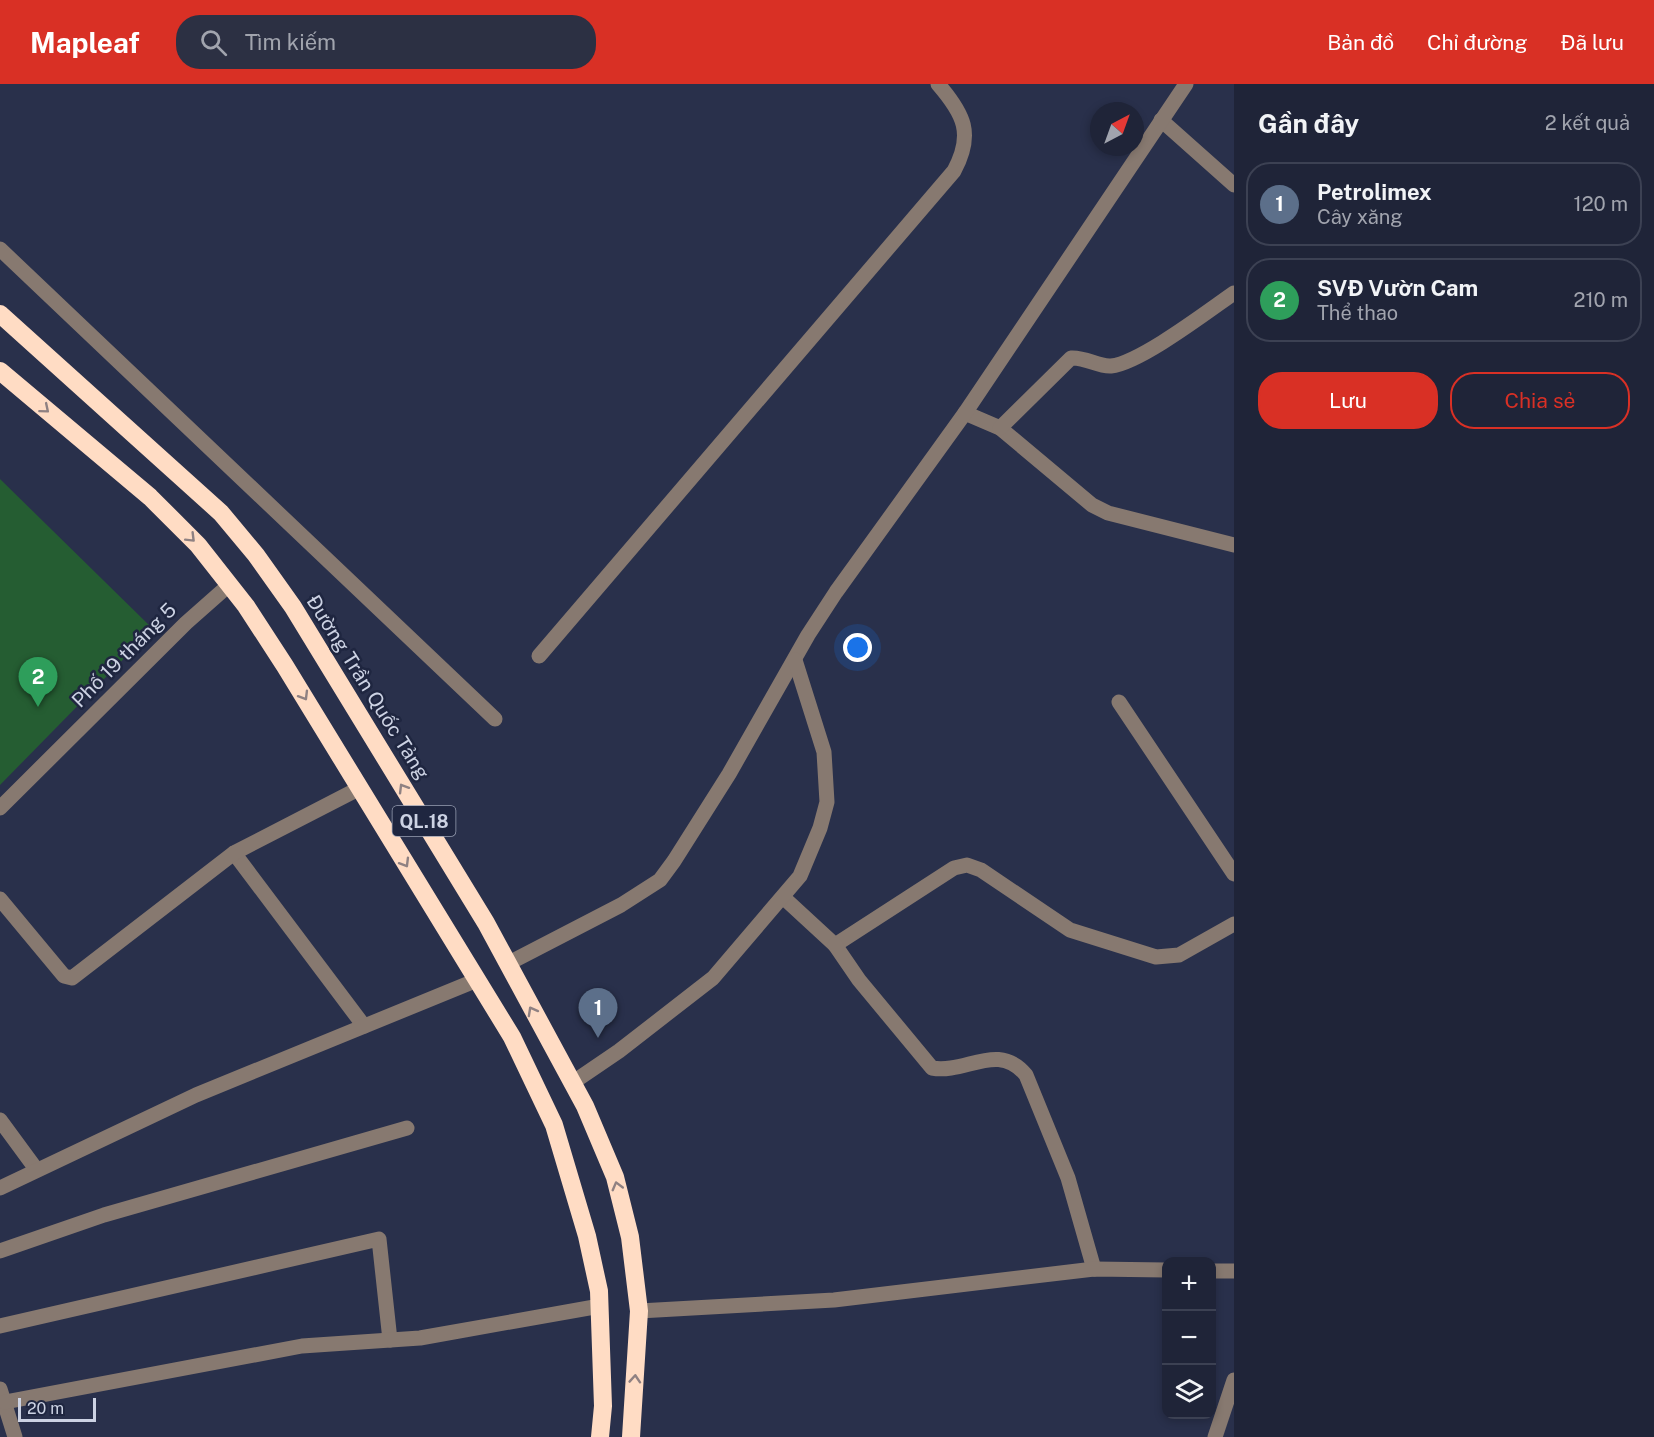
<!DOCTYPE html>
<html lang="vi">
<head>
<meta charset="utf-8">
<style>
  :root { --surface:#1f2438; --page:#2c3043; --text:#f1f3f6; --muted:#a1a4ae; --line:#3c4153; --accent:#d93025 }
  body { margin:0; font-family:"Public Sans",sans-serif; background:var(--page); color:var(--text) }
  .controls { position:absolute; right:18px; bottom:18px; display:grid; overflow:hidden; border-radius:12px; box-shadow:0 3px 9px #0003 }
  .controls button { width:54px; height:54px; display:grid; place-items:center; padding:0; border:0; border-bottom:2px solid var(--line); background:var(--surface); color:var(--text); font:30px sans-serif }
  .compass { position:absolute; left:1090px; top:18px; width:54px; height:54px; border-radius:50%; background:var(--surface); box-shadow:0 3px 9px #0003; rotate:41deg }
  .scale { position:absolute; left:18px; bottom:15px; width:78px; box-sizing:border-box; padding-left:6px; border:3px solid #ccd2e3; border-top:0; font-size:16px; line-height:21px; white-space:nowrap; color:#ccd2e3; -webkit-text-stroke:4px #1f2640; paint-order:stroke }
  .you { position:absolute; left:858px; top:564px; width:21px; height:21px; margin:-15px; border:4px solid #fff; border-radius:50%; background:#1a73e8; box-shadow:0 0 0 9px #1a73e833 }
  .badge { display:grid; place-items:center; width:39px; height:39px; border-radius:50%; background:var(--accent); color:#fff; font-size:20px; font-weight:700 }
  .pin { position:absolute; translate:-50% -50px; filter:drop-shadow(0 2px 3px #0008) }
  .pin::after { content:''; position:absolute; top:32px; width:21px; height:18px; background:inherit; clip-path:polygon(0 0,100% 0,50% 100%) }
  .list { margin:0; padding:0; list-style:none }
  h2 { display:flex; justify-content:space-between; align-items:center; height:78px; margin:0; padding:0 24px; font-size:26px }
  h2 small { font-size:20px; font-weight:400; color:var(--muted) }
  .list li { display:grid; grid-template-columns:39px 1fr auto; gap:18px; align-items:center; box-sizing:border-box; height:84px; margin:0 12px 12px; padding:0 12px; border:2px solid var(--line); border-radius:24px }
  .list b { display:block; font-size:22px; white-space:nowrap }
  .list p { margin:0; font-size:20px; white-space:nowrap; color:var(--muted) }
  .list em { font-size:20px; font-style:normal; color:var(--muted) }
  .actions { display:flex; gap:12px; padding:18px 24px }
  .actions a { flex:1; padding:14px 0; border:2px solid var(--accent); border-radius:24px; text-align:center; font-size:21px; color:var(--accent) }
  .actions .main { background:var(--accent); color:#fff }
  .icon { flex:none; width:33px; height:33px; fill:none; stroke:currentColor; stroke-width:2; stroke-linecap:round; stroke-linejoin:round }
  .map { position:relative; flex:none; width:1234px; height:1353px; overflow:hidden }
  header { display:flex; align-items:center; gap:36px; box-sizing:border-box; height:84px; padding:0 30px; background:var(--accent); color:#fff }
  header strong { font-size:28px }
  nav { display:flex; gap:33px; margin-inline-start:auto; font-size:21px }
  .search { width:420px; height:54px; background:var(--page); display:flex; align-items:center; gap:15px; box-sizing:border-box; padding:0 21px; border-radius:24px; color:var(--muted); font-size:22px }
  main { display:flex }
  aside { flex:1; background:var(--surface) }
  .map>svg:first-child { display:block }
  .park { fill:#255d32 }
  .lines { fill:none; stroke-linecap:round; stroke-linejoin:round }
  .minor { stroke:#877970; stroke-width:15 }
  .highway { stroke:#ffdcc4; stroke-width:18 }
  .oneway { stroke:#8f8182 }
  .labels { text-anchor:middle; dominant-baseline:central; stroke-width:5; stroke-linejoin:round; paint-order:stroke }
  .shield { fill:#1f2640; stroke:#989eb2; stroke-width:1.5 }
  .shield-label { font-size:18px; font-weight:bold; fill:#ccd2e3 }
  .street-label { font-size:20px; fill:#ccd2e3; stroke:#1f2640 }
</style>
</head>
<body>
<header>
<strong>Mapleaf</strong>
<div class="search"><svg class="icon" aria-label="search" viewBox="0 0 24 24"><circle cx="10" cy="10" r="6"/><path d="M15 15l6 6"/></svg>Tìm kiếm</div>
<nav><a>Bản đồ</a><a>Chỉ đường</a><a>Đã lưu</a></nav>
</header>
<main>
<div class="map">
<svg width="1234" height="1353" viewBox="0 0 1234 1353">
  <rect width="100%" height="100%" fill="#29304b"/>
  <polygon class="park" points="0,395 153,545 0,701"/>
  <g class="lines">
    <g class="minor">
      <polyline points="1161,36 1234,101"/>
      <polyline points="0,165 495,635"/>
      <polyline points="965,329 1000,344 1092,421 1108,429 1234,461"/>
      <path d="M1000 344 1071 274C1086 273 1098 283 1111 282 1140 279 1208 227 1234 209"/>
      <path d="M539 572 954 87C974 50 964 30 938 0"/>
      <polyline points="1119,618 1234,790"/>
      <polyline points="0,724 186,539 229,501"/>
      <polyline points="234,769 364,942"/>
      <polyline points="784,814 835,861 954,784 967,781 981,786 1070,846 1156,873 1179,871 1234,840"/>
      <polyline points="0,815 64,892 72,894 234,769 360,704"/>
      <path d="M835 861 859 896 932 984C966 990 998 957 1026 991L1068 1094 1094 1185"/>
      <polyline points="507,880 621,821 660,796 674,777 729,690 808,551 836,508 965,329 1186,0"/>
      <polyline points="572,999 619,967 713,894 800,792 820,744 827,718 824,668 795,576"/>
      <polyline points="0,1036 36,1085"/>
      <polyline points="0,1104 196,1011 477,896"/>
      <polyline points="0,1167 104,1131 407,1044"/>
      <polyline points="1212,1187 1234,1187"/>
      <polyline points="639,1227 834,1216 1094,1185 1166,1186"/>
      <polyline points="0,1242 379,1155 390,1256"/>
      <polyline points="0,1305 15,1353"/>
      <polyline points="5,1318 302,1262 420,1254 600,1222"/>
      <polyline points="1215,1353 1234,1296"/>
    </g>
    <g class="highway">
      <polyline points="0,230 221,429 256,471 293,523 486,839 585,1022 615,1093 630,1153 639,1227 631,1353"/>
      <polyline points="0,287 150,413 198,461 246,522 285,582 512,953 554,1041 587,1152 599,1207 603,1322 600,1353"/>
    </g>
  </g>
  <defs><path id="oneway-chevron" d="M-2-3.5L2.5 0L-2 3.5" fill="none" stroke-width="1.6" stroke-linecap="round" stroke-linejoin="round" transform="scale(1.5)"/></defs>
  <g class="oneway">
    <use href="#oneway-chevron" transform="translate(45 325) rotate(40)"/>
    <use href="#oneway-chevron" transform="translate(191 454) rotate(45)"/>
    <use href="#oneway-chevron" transform="translate(304 612) rotate(59)"/>
    <use href="#oneway-chevron" transform="translate(403 704) rotate(-121)"/>
    <use href="#oneway-chevron" transform="translate(405 779) rotate(59)"/>
    <use href="#oneway-chevron" transform="translate(532 927) rotate(-119)"/>
    <use href="#oneway-chevron" transform="translate(617 1102) rotate(-105)"/>
    <use href="#oneway-chevron" transform="translate(635 1295) rotate(-86)"/>
  </g>
  <g class="labels">
    <rect class="shield" x="392.5" y="722" width="63" height="30" rx="4.5"/>
    <g class="shield-label">
      <text x="424" y="737">QL.18</text>
    </g>
    <g class="street-label">
      <text transform="translate(124 571) rotate(-45)">Phố 19 tháng 5</text>
      <text transform="translate(368 603) rotate(58)">Đường Trần Quốc Tảng</text>
    </g>
  </g>
</svg>
<div class="controls">
<button>+</button>
<button>−</button>
<button><svg class="icon" aria-label="layers" viewBox="0 0 24 24"><path d="M12 4l9 5-9 5-9-5zM3 14l9 5 9-5"/></svg></button>
</div>
<svg class="compass" viewBox="-18 -18 36 36"><path d="M0-13l5 13h-10z" fill="#e53935"/><path d="M0 13l5-13h-10z" fill="#a1a4ae"/></svg>
<div class="scale">20 m</div>
<div class="you"></div>
<div class="pin badge" style="left:598px;top:954px;background:#5c6f8a">1</div>
<div class="pin badge" style="left:38px;top:623px;background:#2e9e5b">2</div>
</div>
<aside>
<h2>Gần đây<small>2 kết quả</small></h2>
<ul class="list">
<li><span class="badge" style="background:#5c6f8a">1</span><div><b>Petrolimex</b><p>Cây xăng</p></div><em>120 m</em></li>
<li><span class="badge" style="background:#2e9e5b">2</span><div><b>SVĐ Vườn Cam</b><p>Thể thao</p></div><em>210 m</em></li>
</ul>
<div class="actions"><a class="main">Lưu</a><a>Chia sẻ</a></div>
</aside>
</main>
</body>
</html>
